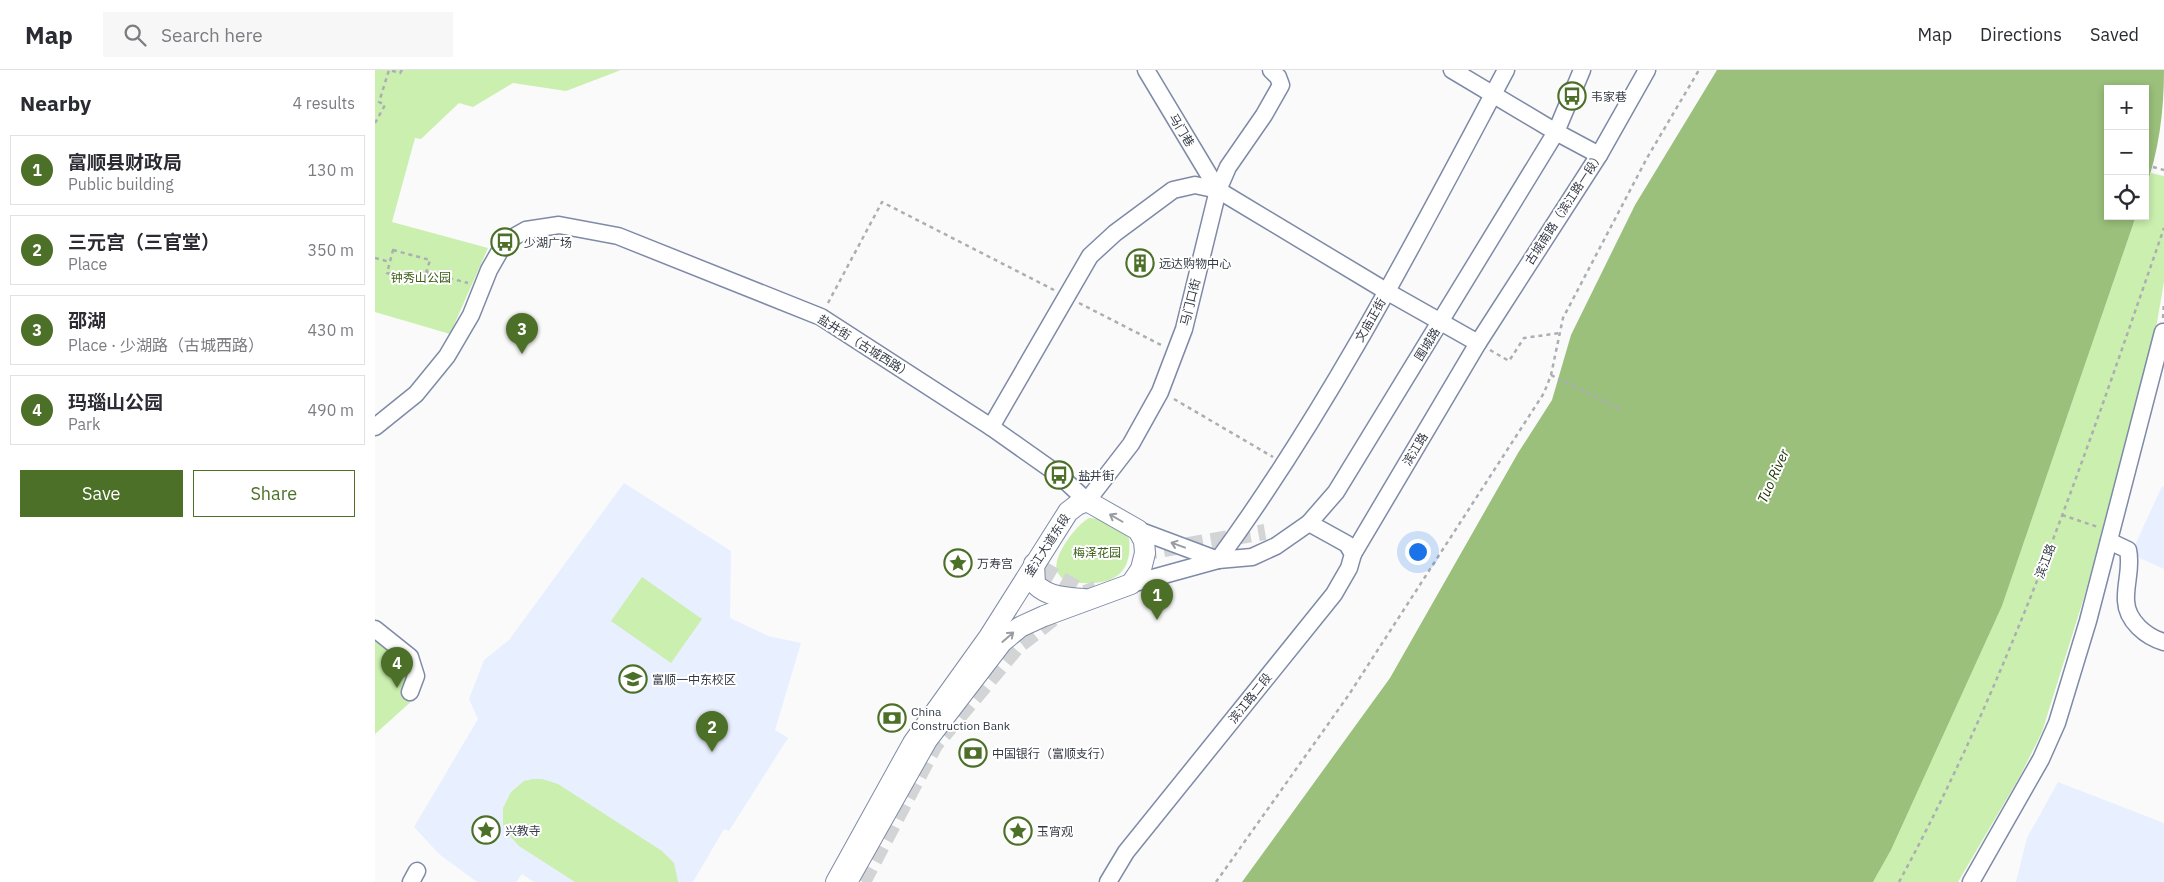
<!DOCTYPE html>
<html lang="en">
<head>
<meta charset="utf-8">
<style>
  :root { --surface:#fff; --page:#f7f7f7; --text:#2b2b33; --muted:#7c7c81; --line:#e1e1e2; --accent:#4c7028 }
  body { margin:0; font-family:"IBM Plex Sans","Noto Sans SC",sans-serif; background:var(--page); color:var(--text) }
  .controls { position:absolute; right:15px; top:15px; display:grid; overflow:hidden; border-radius:0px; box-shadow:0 2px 8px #0003 }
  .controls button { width:45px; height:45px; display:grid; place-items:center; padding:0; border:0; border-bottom:1px solid var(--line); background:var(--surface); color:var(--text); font:25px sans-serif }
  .you { position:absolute; left:1042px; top:481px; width:18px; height:18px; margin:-12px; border:4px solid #fff; border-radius:50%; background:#1a73e8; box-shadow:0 0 0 8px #1a73e833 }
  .badge { display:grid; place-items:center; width:32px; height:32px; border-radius:50%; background:var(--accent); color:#fff; font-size:16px; font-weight:700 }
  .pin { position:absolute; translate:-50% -41px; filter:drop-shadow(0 1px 2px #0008) }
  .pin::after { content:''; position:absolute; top:26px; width:18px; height:15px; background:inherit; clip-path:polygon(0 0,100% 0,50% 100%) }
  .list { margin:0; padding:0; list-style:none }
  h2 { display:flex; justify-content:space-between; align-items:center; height:65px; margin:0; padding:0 20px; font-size:21px }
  h2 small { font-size:16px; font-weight:400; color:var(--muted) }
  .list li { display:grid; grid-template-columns:32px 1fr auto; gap:15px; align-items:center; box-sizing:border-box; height:70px; margin:0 10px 10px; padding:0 10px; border:1px solid var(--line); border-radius:0px }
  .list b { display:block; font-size:19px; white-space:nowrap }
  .list p { margin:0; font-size:16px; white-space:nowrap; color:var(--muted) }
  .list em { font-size:16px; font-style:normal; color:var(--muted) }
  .actions { display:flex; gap:10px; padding:15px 20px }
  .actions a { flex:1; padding:11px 0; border:1px solid var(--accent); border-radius:0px; text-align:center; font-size:18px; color:var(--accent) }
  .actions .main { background:var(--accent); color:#fff }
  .icon { flex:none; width:28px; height:28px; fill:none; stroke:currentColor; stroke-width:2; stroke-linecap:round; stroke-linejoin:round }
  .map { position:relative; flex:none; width:1789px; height:812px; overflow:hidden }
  header { display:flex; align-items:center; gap:30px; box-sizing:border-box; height:70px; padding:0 25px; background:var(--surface); border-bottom:1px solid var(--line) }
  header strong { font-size:24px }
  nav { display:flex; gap:28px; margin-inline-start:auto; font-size:18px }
  .search { width:350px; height:45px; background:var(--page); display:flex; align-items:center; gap:12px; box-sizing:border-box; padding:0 18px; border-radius:0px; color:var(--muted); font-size:19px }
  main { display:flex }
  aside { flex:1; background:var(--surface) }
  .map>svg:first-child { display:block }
  .built { fill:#e8effe }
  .green { fill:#caefae }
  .water { fill:#9ac07b }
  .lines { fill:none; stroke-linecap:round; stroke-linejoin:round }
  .minor-tunnel { stroke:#d2d4d6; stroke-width:16; stroke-dasharray:16 8; stroke-linecap:butt }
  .minor-casing { stroke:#7e8aa7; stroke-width:19 }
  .major-casing { stroke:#7e8aa7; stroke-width:22 }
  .path { stroke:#abaeb3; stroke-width:2.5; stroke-dasharray:4 4; stroke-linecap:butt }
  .minor { stroke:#fff; stroke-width:16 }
  .major { stroke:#fff; stroke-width:20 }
  .oneway { stroke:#9a9ca2 }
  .labels { text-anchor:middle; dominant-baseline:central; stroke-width:4; stroke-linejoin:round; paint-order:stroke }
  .poi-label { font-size:12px; fill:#343a46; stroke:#fff; text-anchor:start }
  .street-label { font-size:12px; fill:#343a46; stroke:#fff }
  .park-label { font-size:12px; fill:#3c5e17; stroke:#fff }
  .water-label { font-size:14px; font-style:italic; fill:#1b3200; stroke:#fff }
</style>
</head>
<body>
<header>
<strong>Map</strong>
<div class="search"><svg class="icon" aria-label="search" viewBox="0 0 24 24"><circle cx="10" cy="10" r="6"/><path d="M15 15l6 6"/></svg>Search here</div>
<nav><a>Map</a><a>Directions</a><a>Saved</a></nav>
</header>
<main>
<aside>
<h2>Nearby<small>4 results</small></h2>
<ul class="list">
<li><span class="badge">1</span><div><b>富顺县财政局</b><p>Public building</p></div><em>130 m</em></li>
<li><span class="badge">2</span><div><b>三元宫（三官堂）</b><p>Place</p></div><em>350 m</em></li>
<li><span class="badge">3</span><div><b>邵湖</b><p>Place · 少湖路（古城西路）</p></div><em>430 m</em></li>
<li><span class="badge">4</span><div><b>玛瑙山公园</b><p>Park</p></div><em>490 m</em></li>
</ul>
<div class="actions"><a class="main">Save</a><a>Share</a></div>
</aside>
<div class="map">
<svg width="1789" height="812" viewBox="0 0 1789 812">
  <rect width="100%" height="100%" fill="#fafafa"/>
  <g class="built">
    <polygon points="249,413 356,481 355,548 393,566 426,573 400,660 413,668 354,761 349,759 318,812 159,812 147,804 141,812 102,812 64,784 39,757 103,649 94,629 109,590 134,570"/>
    <polygon points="1787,416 1789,417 1789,499 1756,484"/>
    <polygon points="1683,712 1789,753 1789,812 1641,812 1652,768"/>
  </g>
  <g class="green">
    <polygon points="0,0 246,0 191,21 138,13 98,37 84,33 46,69 40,68 17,152 113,178 75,264 0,242"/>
    <polygon points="1776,103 1789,106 1789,212 1781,258 1710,524 1667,662 1645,706 1583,812 1498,812 1516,780 1627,536 1761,146 1770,146 1770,120"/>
    <path d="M714 448 728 449 754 468C759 513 726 517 689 511 687 508 683 504 682 501 677 486 702 454 714 448Z"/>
    <polygon points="267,507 327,549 296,593 236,551"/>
    <polygon points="0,551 41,584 39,629 0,664"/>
    <polygon points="158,709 167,709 183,714 287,781 299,793 303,812 200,812 144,776 132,763 128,755 128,738 136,722 149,711"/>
  </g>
  <path class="water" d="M1342 0H1789C1789 41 1784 81 1770 120V19H1733V146H1761L1627 536 1516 780 1498 812H867L1015 608 1143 383 1177 330 1196 265 1260 135Z"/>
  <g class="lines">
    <g class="minor-tunnel">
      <polyline points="765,483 890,462"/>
      <polyline points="666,498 710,523 721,519"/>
      <polyline points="488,812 560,675 642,577 681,546"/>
    </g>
    <g class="minor-casing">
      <g id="minor">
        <polyline points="771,0 843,120"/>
        <polyline points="1077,0 1181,62 1224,85"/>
        <polyline points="0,357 41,324 72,286 96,245 114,200 130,172 151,160 184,155 243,166 446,247 616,357 684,405 712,431 756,374 785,322 809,259 843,120 853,97 889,45 906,15 903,7 896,0"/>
        <polyline points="616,357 715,186 740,163 798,120 820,115 843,120 1011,221 1103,273"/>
        <polyline points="763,460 843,490"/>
        <path d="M1734 471 1753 480C1757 498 1750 513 1751 531 1752 551 1771 567 1789 572"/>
        <polyline points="978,484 1103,273 1224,85 1272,0"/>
        <path d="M843 490C955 337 1042 167 1131 0"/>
        <polyline points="756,514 843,490 877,487 901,476 934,453 961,422 1181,62 1207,0"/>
        <polyline points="0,559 35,587 41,606 35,622"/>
        <polyline points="36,812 42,801"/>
        <polyline points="733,812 751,782 959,524 974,498 978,484 972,474 934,453"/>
        <polyline points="1596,812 1666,689 1682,653 1713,551 1788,262"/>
      </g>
    </g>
    <g class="major-casing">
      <g id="major">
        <path d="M659 494 660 514C673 527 691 528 709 529"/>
        <polyline points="461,812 538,673 614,567 693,442 702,435 712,431 763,460 769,471 770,483 766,499 756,514 669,546 645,557 627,572 552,670 472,812"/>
      </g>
    </g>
    <g class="path">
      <polyline points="0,53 10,35 4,32 14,0 25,3 27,0"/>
      <polyline points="1778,97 1789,100"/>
      <polygon points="18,180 55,190 48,213 12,203"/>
      <polyline points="0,188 15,192"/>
      <polyline points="51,202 93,213"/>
      <polyline points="453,233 507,132 679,220"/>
      <polyline points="704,233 788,276"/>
      <polyline points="1788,248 1789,233"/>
      <polyline points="1115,280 1134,291 1149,268 1185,263"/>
      <polyline points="1176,305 1247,340"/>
      <polyline points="799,329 898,387"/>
      <polyline points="1687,445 1723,457"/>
      <polyline points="841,812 973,626 1169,323 1176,305 1188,248 1272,88 1324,0"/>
      <path d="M1524 812C1637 604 1712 380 1789 158"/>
    </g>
    <use href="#minor" class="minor"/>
    <use href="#major" class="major"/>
  </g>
  <defs><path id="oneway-shaft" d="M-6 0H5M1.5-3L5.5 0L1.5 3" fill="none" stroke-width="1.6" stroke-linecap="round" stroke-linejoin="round" transform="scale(1.25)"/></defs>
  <g class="oneway">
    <use href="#oneway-shaft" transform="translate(741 448) rotate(-150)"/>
    <use href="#oneway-shaft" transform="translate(803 475) rotate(-160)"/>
    <use href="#oneway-shaft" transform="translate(633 567) rotate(-41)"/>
  </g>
  <defs>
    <g id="bus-ring" transform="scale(1.4375)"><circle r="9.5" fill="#fff" stroke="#4c7028" stroke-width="1.5"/><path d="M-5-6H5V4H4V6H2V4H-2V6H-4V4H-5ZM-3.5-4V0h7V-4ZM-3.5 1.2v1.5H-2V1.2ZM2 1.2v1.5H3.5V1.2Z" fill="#4c7028"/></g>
    <g id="building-ring" transform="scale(1.4375)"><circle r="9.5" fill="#fff" stroke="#4c7028" stroke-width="1.5"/><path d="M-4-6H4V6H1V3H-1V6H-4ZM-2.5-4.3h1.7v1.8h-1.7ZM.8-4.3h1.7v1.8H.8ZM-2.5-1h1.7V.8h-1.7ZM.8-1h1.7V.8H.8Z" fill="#4c7028"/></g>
    <g id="sight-ring" transform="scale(1.4375)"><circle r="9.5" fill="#fff" stroke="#4c7028" stroke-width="1.5"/><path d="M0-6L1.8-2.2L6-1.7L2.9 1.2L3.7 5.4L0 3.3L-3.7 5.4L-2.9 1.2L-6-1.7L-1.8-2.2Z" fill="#4c7028"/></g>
    <g id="school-ring" transform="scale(1.4375)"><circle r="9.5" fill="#fff" stroke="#4c7028" stroke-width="1.5"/><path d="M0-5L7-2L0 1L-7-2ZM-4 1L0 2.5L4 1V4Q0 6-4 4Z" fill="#4c7028"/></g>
    <g id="bank-ring" transform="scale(1.4375)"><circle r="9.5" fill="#fff" stroke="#4c7028" stroke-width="1.5"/><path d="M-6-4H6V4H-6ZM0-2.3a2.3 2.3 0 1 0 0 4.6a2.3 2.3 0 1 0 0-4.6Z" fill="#4c7028"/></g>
  </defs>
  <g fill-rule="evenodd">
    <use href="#bus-ring" x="1197" y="26"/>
    <use href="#bus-ring" x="130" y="172"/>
    <use href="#building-ring" x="765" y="193"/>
    <use href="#bus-ring" x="684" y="405"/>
    <use href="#sight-ring" x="583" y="493"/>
    <use href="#school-ring" x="258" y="609"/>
    <use href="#bank-ring" x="517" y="648"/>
    <use href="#bank-ring" x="598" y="683"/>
    <use href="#sight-ring" x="111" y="760"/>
    <use href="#sight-ring" x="643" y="761"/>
  </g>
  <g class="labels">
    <g class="poi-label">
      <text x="1216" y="26">韦家巷</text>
      <text x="149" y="172">少湖广场</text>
      <text x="784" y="193">远达购物中心</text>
      <text x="703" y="405">盐井街</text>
      <text x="602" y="493">万寿宫</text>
      <text x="277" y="609">富顺一中东校区</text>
      <text x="536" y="641">China<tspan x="536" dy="14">Construction Bank</tspan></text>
      <text x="617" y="683">中国银行（富顺支行）</text>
      <text x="130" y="760">兴教寺</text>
      <text x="662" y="761">玉宵观</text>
    </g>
    <g class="street-label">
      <text transform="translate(807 60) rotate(59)">马门巷</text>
      <text transform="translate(1189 138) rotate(-57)">古城南路（滨江路一段）</text>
      <text transform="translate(815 232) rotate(-76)">马门口街</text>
      <text transform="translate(995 250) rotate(-60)">文庙正街</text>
      <text transform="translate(1052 274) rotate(-58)">围城路</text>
      <text transform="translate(490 276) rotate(32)">盐井街（古城西路）</text>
      <text transform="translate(1040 379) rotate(-59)">滨江路</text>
      <text transform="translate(672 475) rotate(-57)">釜江大道东段</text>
      <text transform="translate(1670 491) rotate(-69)">滨江路</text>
      <text transform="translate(875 628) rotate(-51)">滨江路二段</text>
    </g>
    <g class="park-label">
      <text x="46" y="207">钟秀山公园</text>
      <text x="722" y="482">梅泽花园</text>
    </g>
    <g class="water-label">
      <text transform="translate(1398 406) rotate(-66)">Tuo River</text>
    </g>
  </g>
</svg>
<div class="controls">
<button>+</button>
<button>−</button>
<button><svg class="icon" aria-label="locate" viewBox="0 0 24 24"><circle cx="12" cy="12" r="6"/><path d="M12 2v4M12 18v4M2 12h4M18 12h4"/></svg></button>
</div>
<div class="you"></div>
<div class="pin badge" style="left:782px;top:550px">1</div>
<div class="pin badge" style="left:337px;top:682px">2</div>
<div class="pin badge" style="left:147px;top:284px">3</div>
<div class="pin badge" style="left:22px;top:618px">4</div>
</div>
</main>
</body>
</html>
